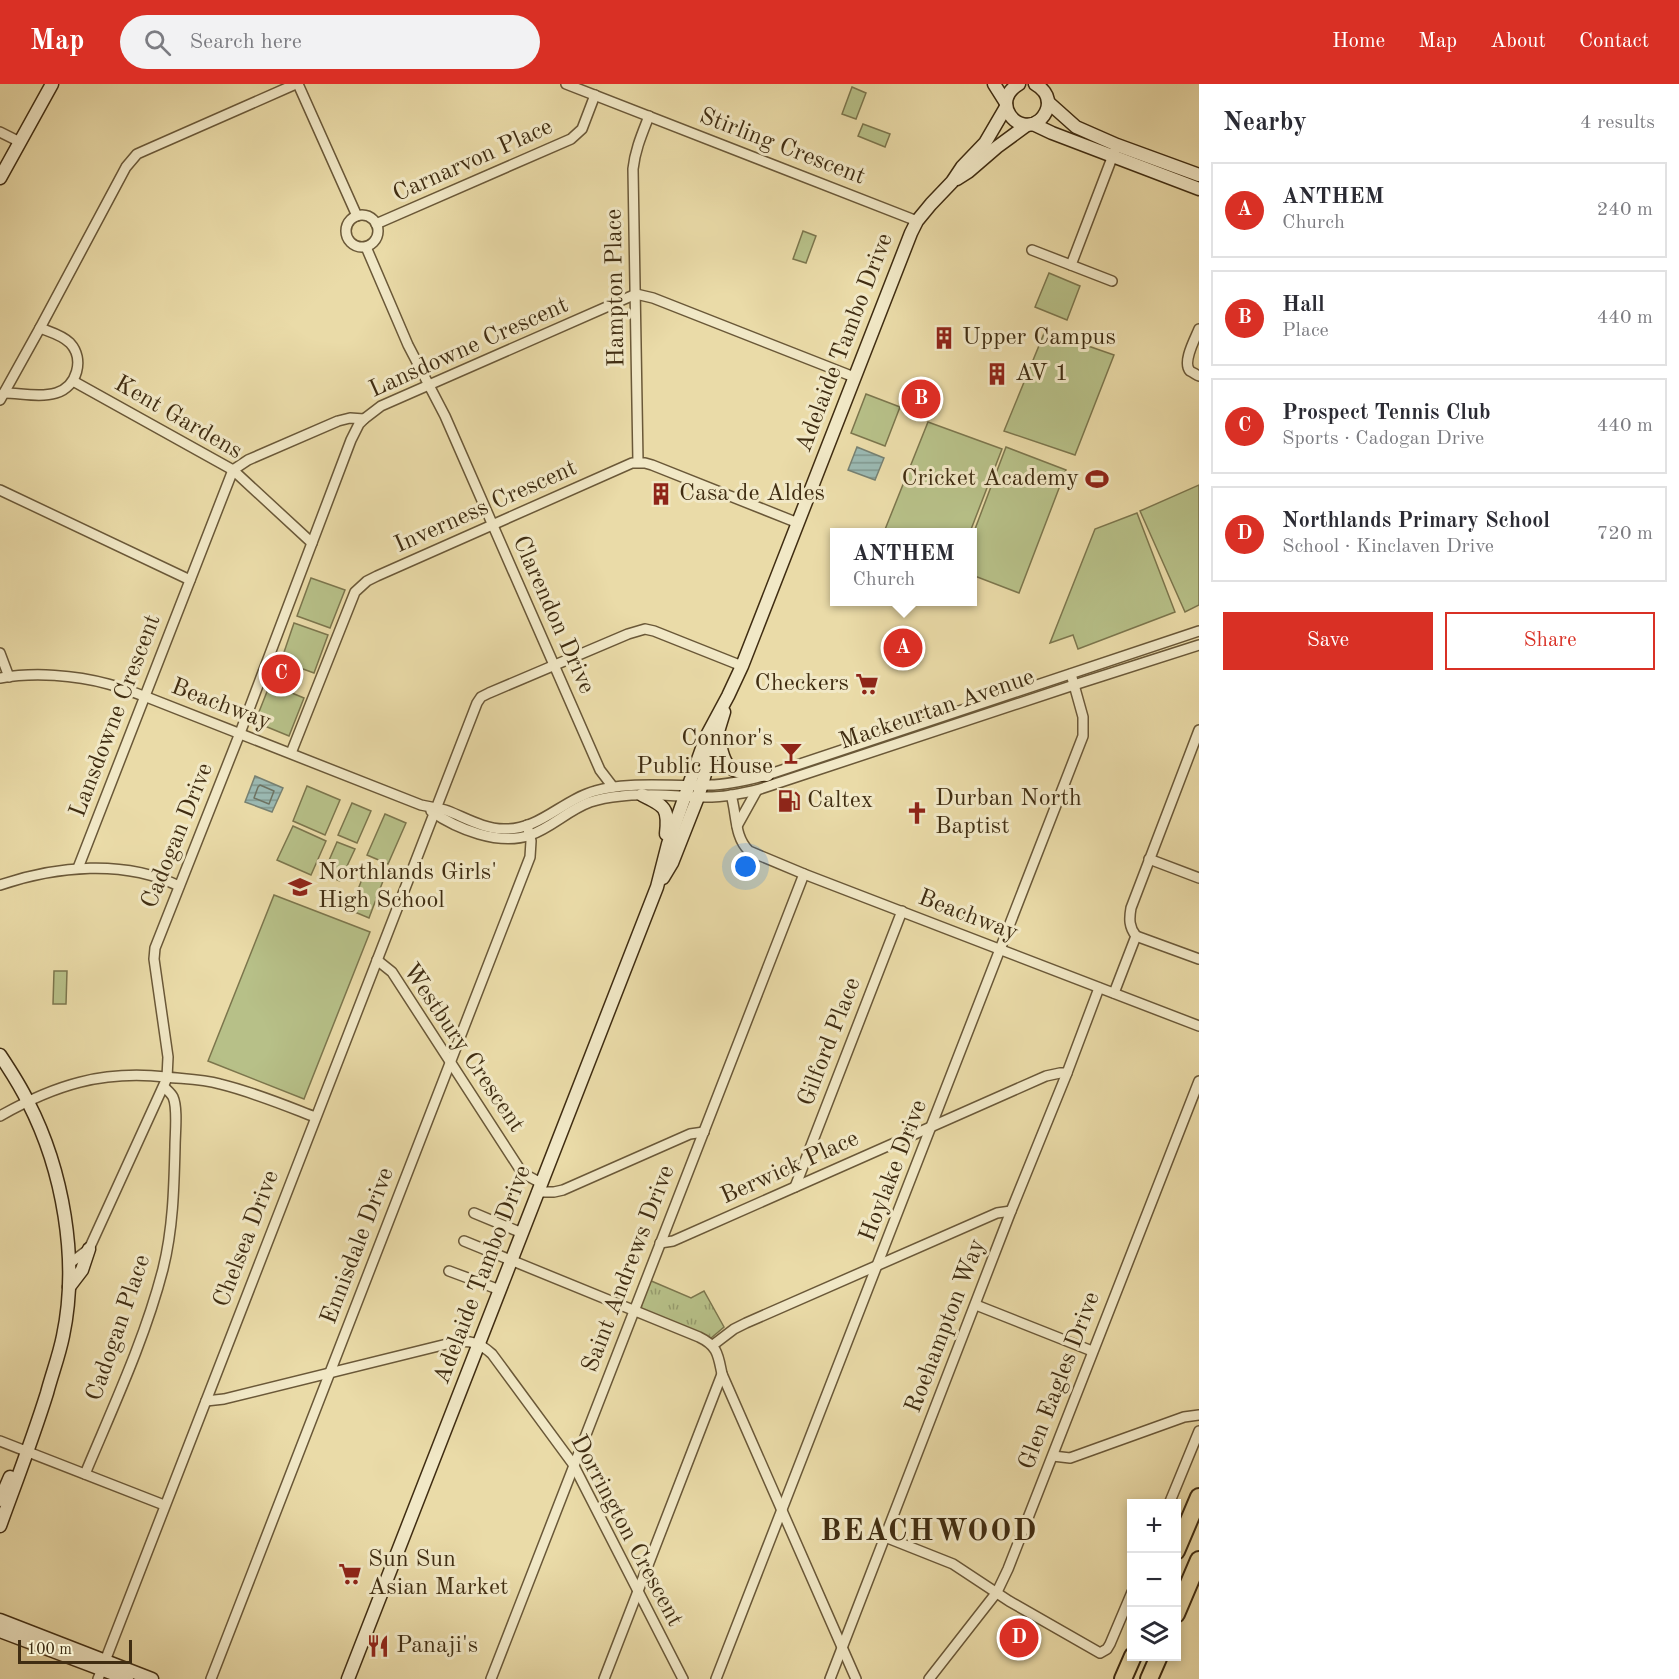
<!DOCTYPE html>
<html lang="en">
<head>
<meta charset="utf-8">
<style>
  :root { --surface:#fff; --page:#f2f2f3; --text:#2b2b33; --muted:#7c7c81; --line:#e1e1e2; --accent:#d93025 }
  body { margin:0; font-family:"Old Standard TT",serif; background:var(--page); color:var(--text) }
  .controls { position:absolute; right:18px; bottom:18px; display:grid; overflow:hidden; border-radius:0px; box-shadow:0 3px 9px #0003 }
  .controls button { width:54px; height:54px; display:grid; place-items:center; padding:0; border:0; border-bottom:2px solid var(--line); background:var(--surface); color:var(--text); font:30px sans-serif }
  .scale { position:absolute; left:18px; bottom:15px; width:114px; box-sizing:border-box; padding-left:6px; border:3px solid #402d12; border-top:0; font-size:16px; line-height:21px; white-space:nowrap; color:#402d12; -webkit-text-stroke:4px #f1e8c6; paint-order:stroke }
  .you { position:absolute; left:746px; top:783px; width:21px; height:21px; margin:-15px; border:4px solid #fff; border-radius:50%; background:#1a73e8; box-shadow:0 0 0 9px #1a73e833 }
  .badge { display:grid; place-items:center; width:39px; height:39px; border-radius:50%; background:var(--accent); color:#fff; font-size:20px; font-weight:700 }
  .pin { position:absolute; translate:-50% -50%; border:3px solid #fff; box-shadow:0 2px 6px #0006 }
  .popup { position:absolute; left:830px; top:444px; width:147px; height:78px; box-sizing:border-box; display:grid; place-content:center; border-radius:0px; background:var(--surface); filter:drop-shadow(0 2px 4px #0005); font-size:20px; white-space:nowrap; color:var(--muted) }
  .popup b { font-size:22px; color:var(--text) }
  .popup::after { content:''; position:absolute; left:50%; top:100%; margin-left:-12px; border:12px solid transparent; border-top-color:var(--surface) }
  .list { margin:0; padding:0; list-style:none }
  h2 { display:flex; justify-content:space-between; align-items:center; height:78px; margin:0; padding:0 24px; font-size:26px }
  h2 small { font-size:20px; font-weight:400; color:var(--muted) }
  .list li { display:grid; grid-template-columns:39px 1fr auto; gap:18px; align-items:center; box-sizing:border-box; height:96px; margin:0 12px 12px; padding:0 12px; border:2px solid var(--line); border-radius:0px }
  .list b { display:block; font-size:22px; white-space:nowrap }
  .list p { margin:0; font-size:20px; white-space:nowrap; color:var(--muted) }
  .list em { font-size:20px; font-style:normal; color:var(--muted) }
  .actions { display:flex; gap:12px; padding:18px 24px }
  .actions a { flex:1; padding:14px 0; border:2px solid var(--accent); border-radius:0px; text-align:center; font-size:21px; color:var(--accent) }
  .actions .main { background:var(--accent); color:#fff }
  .icon { flex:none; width:33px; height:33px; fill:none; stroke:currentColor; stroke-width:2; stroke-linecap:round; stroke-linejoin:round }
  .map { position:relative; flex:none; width:1199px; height:1595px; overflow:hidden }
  header { display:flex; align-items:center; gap:36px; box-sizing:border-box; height:84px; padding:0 30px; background:var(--accent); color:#fff }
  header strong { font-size:28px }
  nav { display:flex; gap:33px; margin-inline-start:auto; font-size:21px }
  .search { width:420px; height:54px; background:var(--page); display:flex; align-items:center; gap:15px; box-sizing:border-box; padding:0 21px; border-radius:33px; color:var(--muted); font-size:22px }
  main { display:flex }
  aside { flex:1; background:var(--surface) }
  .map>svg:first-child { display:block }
  .grass { fill:#b7c088; stroke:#7c764d; stroke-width:1.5 }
  .park { fill:url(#park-tufts); stroke:#7c764d; stroke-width:1.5 }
  .water { fill:url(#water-rules); stroke:#778172; stroke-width:1.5 }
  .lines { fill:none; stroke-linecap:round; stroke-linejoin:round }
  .shore { stroke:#6e7362; stroke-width:1.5 }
  .street-casing { stroke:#6a5838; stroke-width:12 }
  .secondary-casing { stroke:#402d12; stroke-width:15 }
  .highway-casing { stroke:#402d12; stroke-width:20 }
  .street { stroke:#f1e8c6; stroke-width:9 }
  .secondary { stroke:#f1e8c6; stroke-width:12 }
  .highway { stroke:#eadba8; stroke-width:16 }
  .labels { text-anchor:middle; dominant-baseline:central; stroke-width:6; stroke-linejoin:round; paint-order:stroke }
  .street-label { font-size:24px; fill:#402d12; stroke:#f1e8c6 }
  .poi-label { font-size:24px; fill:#402d12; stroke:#f1e8c6; text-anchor:start }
  .district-label { font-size:30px; font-weight:bold; letter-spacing:1.5px; fill:#402d12; stroke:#f1e8c6 }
</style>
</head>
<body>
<header>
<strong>Map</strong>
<div class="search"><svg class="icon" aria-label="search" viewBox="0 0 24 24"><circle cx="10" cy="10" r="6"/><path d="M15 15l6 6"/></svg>Search here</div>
<nav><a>Home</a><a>Map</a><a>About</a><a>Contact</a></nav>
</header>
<main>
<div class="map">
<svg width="1199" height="1595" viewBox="0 0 1199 1595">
  <defs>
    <pattern id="park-tufts" width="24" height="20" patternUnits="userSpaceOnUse" patternTransform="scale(1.5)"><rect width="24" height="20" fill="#b7c088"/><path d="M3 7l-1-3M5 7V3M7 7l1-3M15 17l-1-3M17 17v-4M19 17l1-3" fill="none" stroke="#969c6e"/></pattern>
    <pattern id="water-rules" width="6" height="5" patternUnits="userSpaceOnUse" patternTransform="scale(1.5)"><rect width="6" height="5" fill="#9bb9b2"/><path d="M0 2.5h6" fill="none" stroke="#80978f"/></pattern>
  </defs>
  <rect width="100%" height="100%" fill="#eadba8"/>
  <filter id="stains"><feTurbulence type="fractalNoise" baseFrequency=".00333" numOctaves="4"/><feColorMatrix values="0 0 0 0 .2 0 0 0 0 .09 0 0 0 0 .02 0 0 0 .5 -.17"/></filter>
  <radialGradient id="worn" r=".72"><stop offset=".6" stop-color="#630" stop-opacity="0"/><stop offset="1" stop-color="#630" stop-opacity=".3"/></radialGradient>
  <g class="grass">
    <polygon points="852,3 866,9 856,35 842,30"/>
    <polygon points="863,40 890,50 885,63 858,52"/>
    <polygon points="803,147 816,152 806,179 793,175"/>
    <polygon points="1049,189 1080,202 1067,236 1035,223"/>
    <polygon points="1045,247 1114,271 1075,371 1004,347"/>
    <polygon points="866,310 900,323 885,362 851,349"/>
    <polygon points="928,338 1002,365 970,448 884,448"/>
    <polygon points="1006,363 1066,386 1019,509 972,491 972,453"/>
    <polygon points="1199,401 1199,521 1185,528 1140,427"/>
    <polygon points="1137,429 1175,528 1078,565 1073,551 1050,559 1095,445"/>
    <polygon points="311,494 345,506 330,544 297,532"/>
    <polygon points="294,539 328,551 314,589 281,577"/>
    <polygon points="270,600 304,614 289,652 255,638"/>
    <polygon points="307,702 340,716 325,751 293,737"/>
    <polygon points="352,719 371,727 357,759 338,751"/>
    <polygon points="385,730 406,739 388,780 367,771"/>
    <polygon points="293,742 326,757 311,791 277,776"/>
    <polygon points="337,758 355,765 340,797 323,790"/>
    <polygon points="364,790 383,797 369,834 350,826"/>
    <polygon points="274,811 370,848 304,1015 208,977"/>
    <polygon points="54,887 67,887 66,920 53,920"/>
  </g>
  <polygon class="park" points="649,1196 691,1214 704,1207 724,1243 710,1255 639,1226"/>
  <g class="water">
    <polygon points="857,363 884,374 875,396 848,386"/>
    <polygon points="255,692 283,704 272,728 245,718"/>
  </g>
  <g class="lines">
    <polygon class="shore" points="260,701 274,707 269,720 254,714 258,703"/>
    <g class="street-casing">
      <g id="street">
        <polyline points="298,0 357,132"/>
        <polyline points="566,0 917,137"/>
        <polyline points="0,48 20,58"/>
        <circle cx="362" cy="147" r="16"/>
        <polyline points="376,140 571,55 582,45 595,11"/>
        <polyline points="366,163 408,261 445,332 600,686 613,703"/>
        <polyline points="1032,166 1112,197"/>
        <polyline points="1071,181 1115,66"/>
        <path d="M1199 245C1195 255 1182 278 1190 287 1192 288 1197 291 1199 292"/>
        <polyline points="73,297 233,386 312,459"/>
        <path d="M4 309C20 309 40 314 56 309 77 303 85 275 70 259 62 251 50 248 40 244"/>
        <polyline points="0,316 40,244 126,83 137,70 146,66 296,0"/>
        <path d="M638 378 633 85C635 66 642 50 649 32"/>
        <polyline points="0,406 190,496"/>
        <polyline points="0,569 9,593"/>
        <path d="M0 594C34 588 75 591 108 600 120 603 132 608 144 612L421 721C430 723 439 724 448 727 466 734 484 745 504 745 538 747 564 715 595 707 627 697 674 703 709 701 728 701 748 696 767 691L1199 547"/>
        <polyline points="291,669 355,508 367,497 377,492 632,379 645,379 652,381 798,439"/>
        <path d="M731 711C737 730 734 753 749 767L804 790 1199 942"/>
        <path d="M431 727C457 745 499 762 530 751 551 744 568 726 590 718 599 715 611 713 621 712 651 708 682 714 712 713 727 713 743 709 757 706L1074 601 1199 561"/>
        <polyline points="737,742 757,706"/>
        <polyline points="1149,775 1199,794"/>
        <polyline points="78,784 233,386 248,376 338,337 350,334 364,335 381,322 636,210 653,214 854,293"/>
        <path d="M0 801C56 782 124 775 179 802"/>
        <polyline points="1136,852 1199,875"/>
        <polyline points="377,876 392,888 519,1084 526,1091 541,1099"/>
        <path d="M1114 909 1136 852C1129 843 1129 835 1131 824L1199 646"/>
        <path d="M0 1032C55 1001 102 986 166 993 184 995 202 995 220 1000 253 1008 284 1021 315 1033"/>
        <polyline points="795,1103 902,827"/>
        <polyline points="537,1108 554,1108 563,1106 690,1050 704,1048"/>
        <polyline points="474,1129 522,1149"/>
        <path d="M464 1157 699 1253C718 1262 718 1271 722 1290L856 1595"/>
        <polyline points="660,1159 673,1157 1046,992 1060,989 1067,989"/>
        <polyline points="69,1180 89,1165 167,994 168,973 154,875 155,864 240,649 351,356 359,340 364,335"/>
        <polyline points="449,1187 500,1206"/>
        <polyline points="976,1221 1092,1267"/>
        <polyline points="713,1261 734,1245 746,1239 997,1129 1011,1127"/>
        <path d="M206 1317 224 1315 455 1258C471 1256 480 1259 492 1270L573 1380 683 1595"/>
        <polyline points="0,1357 164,1421"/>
        <polyline points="1053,1372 1070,1374 1184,1333 1199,1331"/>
        <path d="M85 1390C113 1323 145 1255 163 1185 173 1145 174 1104 175 1063 175 1050 178 1024 173 1013 171 1009 167 1006 164 1003"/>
        <polyline points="1169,1420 1199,1347"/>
        <polyline points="885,1453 953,1480 1009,1517 1100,1569 1107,1565 1110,1560 1132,1508"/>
        <polyline points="98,1595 477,619 481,613 489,609 628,550 645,545 654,547 742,582"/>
        <polyline points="211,1595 530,773 531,757 527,741"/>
        <polyline points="491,1595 804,790"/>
        <polyline points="604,1595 722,1290"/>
        <polyline points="716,1595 1083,652 1083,633 1071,590"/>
        <polyline points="830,1595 1011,1127 1067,989 1099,904"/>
        <polyline points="929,1595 997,1508 1008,1485 1199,997"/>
      </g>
    </g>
    <g class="secondary-casing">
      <g id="secondary">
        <polyline points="994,0 1006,19"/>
        <path d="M1019 0C989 17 1018 54 1040 36 1045 31 1048 25 1048 19 1048 10 1042 4 1035 0"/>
        <polyline points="1048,18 1076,43 1117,61 1199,91"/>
        <polyline points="1033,40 1052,49 1199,105"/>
        <polyline points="0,94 52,0"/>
        <polyline points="957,95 968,88 997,63 1027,41"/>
        <path d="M719 653C724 690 733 688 767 691"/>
        <path d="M642 711C665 722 669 724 666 750"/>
        <polyline points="663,794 672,779 698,713 724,628"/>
        <path d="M0 971C10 986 20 1001 28 1018 63 1086 79 1176 63 1252 59 1272 52 1290 47 1309 33 1354 16 1398 0 1442"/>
        <polyline points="69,1203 82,1186 89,1165"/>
        <polyline points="0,1416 10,1393"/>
        <polyline points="0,1536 152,1595"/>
        <polyline points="0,1547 127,1595"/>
        <polyline points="348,1595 657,803 668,760 706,653 728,612 742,582 911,149 917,137 931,120 952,98 962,83 985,59 1006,23"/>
      </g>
    </g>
    <g class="highway-casing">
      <g id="highway">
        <polyline points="1176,1467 1199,1413"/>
        <polyline points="1176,1530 1199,1476"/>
        <polyline points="1123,1595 1133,1572"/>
        <polyline points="1149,1595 1159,1572"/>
      </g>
    </g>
    <use href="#street" class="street"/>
    <use href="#secondary" class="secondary"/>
    <use href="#highway" class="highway"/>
  </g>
  <defs>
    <g id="building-bare" transform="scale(1.8)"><path d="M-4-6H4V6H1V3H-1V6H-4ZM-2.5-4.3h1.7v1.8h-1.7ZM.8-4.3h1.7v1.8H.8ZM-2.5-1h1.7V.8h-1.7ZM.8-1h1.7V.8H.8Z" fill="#8f2418" stroke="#f1e8c6" stroke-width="2.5" paint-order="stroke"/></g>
    <g id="stadium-bare" transform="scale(1.8)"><path d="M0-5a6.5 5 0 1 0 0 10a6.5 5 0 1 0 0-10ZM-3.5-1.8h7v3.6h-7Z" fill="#8f2418" stroke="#f1e8c6" stroke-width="2.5" paint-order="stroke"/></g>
    <g id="supermarket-bare" transform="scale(1.8)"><path d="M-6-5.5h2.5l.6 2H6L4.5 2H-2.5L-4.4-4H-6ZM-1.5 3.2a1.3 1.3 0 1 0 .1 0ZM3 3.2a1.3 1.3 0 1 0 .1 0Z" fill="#8f2418" stroke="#f1e8c6" stroke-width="2.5" paint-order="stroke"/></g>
    <g id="bar-bare" transform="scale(1.8)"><path d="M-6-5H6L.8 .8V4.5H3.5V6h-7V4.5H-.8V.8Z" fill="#8f2418" stroke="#f1e8c6" stroke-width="2.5" paint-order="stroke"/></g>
    <g id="fuel-bare" transform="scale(1.8)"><path d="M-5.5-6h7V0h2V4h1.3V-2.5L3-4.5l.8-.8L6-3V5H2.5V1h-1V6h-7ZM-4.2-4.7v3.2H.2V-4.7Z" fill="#8f2418" stroke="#f1e8c6" stroke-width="2.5" paint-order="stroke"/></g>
    <g id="church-bare" transform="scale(1.8)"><path d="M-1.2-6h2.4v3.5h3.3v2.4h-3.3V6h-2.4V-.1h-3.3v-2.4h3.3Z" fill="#8f2418" stroke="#f1e8c6" stroke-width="2.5" paint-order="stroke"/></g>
    <g id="school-bare" transform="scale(1.8)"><path d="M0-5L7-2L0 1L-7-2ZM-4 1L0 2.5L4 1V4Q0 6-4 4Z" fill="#8f2418" stroke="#f1e8c6" stroke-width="2.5" paint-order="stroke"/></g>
    <g id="restaurant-bare" transform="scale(1.8)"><path d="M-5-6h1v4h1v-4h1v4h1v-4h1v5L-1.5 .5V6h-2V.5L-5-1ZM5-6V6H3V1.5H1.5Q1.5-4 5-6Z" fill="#8f2418" stroke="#f1e8c6" stroke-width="2.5" paint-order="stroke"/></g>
  </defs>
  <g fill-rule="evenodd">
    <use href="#building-bare" x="944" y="254"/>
    <use href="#building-bare" x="997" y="290"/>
    <use href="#stadium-bare" x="1097" y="395"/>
    <use href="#building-bare" x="661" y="410"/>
    <use href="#supermarket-bare" x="867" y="600"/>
    <use href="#bar-bare" x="791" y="669"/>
    <use href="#fuel-bare" x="789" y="717"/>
    <use href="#church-bare" x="917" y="729"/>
    <use href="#school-bare" x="300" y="803"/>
    <use href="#supermarket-bare" x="350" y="1490"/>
    <use href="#restaurant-bare" x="378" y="1562"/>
  </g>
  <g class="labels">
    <g class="street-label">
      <text transform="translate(782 63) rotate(21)">Stirling Crescent</text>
      <text transform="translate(473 77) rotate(-24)">Carnarvon Place</text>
      <text transform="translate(616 204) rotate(-91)">Hampton Place</text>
      <text transform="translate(845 259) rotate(-69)">Adelaide Tambo Drive</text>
      <text transform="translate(469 264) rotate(-24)">Lansdowne Crescent</text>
      <text transform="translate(178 334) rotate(30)">Kent Gardens</text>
      <text transform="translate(486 423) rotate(-24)">Inverness Crescent</text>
      <text transform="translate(553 531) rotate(66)">Clarendon Drive</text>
      <text transform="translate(221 621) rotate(21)">Beachway</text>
      <text transform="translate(937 626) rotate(-19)">Mackeurtan Avenue</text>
      <text transform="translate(116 632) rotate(-69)">Lansdowne Crescent</text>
      <text transform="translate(178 752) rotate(-68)">Cadogan Drive</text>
      <text transform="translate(968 832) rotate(21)">Beachway</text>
      <text transform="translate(830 958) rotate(-69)">Gilford Place</text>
      <text transform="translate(463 964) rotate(56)">Westbury Crescent</text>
      <text transform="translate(790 1084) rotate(-24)">Berwick Place</text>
      <text transform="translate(894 1087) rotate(-69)">Hoylake Drive</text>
      <text transform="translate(247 1155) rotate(-69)">Chelsea Drive</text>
      <text transform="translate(358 1162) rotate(-69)">Ennisdale Drive</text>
      <text transform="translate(629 1185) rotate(-69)">Saint Andrews Drive</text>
      <text transform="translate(483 1191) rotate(-69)">Adelaide Tambo Drive</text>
      <text transform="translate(946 1242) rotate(-69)">Roehampton Way</text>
      <text transform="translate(119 1244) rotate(-71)">Cadogan Place</text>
      <text transform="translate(1060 1297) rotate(-69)">Glen Eagles Drive</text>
      <text transform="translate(626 1447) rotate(62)">Dorrington Crescent</text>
    </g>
    <g class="poi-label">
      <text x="962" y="254">Upper Campus</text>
      <text x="1015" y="290">AV 1</text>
      <text x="1079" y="395" text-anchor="end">Cricket Academy</text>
      <text x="679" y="410">Casa de Aldes</text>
      <text x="849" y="600" text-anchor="end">Checkers</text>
      <text x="773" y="655" text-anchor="end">Connor's<tspan x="773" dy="28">Public House</tspan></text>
      <text x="935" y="715">Durban North<tspan x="935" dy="28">Baptist</tspan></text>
      <text x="807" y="717">Caltex</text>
      <text x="318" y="789">Northlands Girls'<tspan x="318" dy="28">High School</tspan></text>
      <text x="368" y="1476">Sun Sun<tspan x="368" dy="28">Asian Market</tspan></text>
      <text x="396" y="1562">Panaji's</text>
    </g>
    <g class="district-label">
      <text x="929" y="1448">BEACHWOOD</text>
    </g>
  </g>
  <rect width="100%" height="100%" filter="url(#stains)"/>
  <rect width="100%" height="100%" fill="url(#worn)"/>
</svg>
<div class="controls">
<button>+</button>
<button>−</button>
<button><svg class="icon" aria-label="layers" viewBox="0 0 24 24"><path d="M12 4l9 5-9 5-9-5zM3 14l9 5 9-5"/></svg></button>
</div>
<div class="scale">100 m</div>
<div class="you"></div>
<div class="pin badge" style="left:903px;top:564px">A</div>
<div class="popup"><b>ANTHEM</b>Church</div>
<div class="pin badge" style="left:921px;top:315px">B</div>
<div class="pin badge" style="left:281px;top:590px">C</div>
<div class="pin badge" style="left:1019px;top:1554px">D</div>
</div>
<aside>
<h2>Nearby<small>4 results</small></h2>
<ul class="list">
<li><span class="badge">A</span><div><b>ANTHEM</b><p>Church</p></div><em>240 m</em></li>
<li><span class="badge">B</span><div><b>Hall</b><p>Place</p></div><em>440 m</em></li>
<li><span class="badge">C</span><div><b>Prospect Tennis Club</b><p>Sports · Cadogan Drive</p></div><em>440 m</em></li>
<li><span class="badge">D</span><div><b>Northlands Primary School</b><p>School · Kinclaven Drive</p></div><em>720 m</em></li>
</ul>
<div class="actions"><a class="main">Save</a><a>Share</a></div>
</aside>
</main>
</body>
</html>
